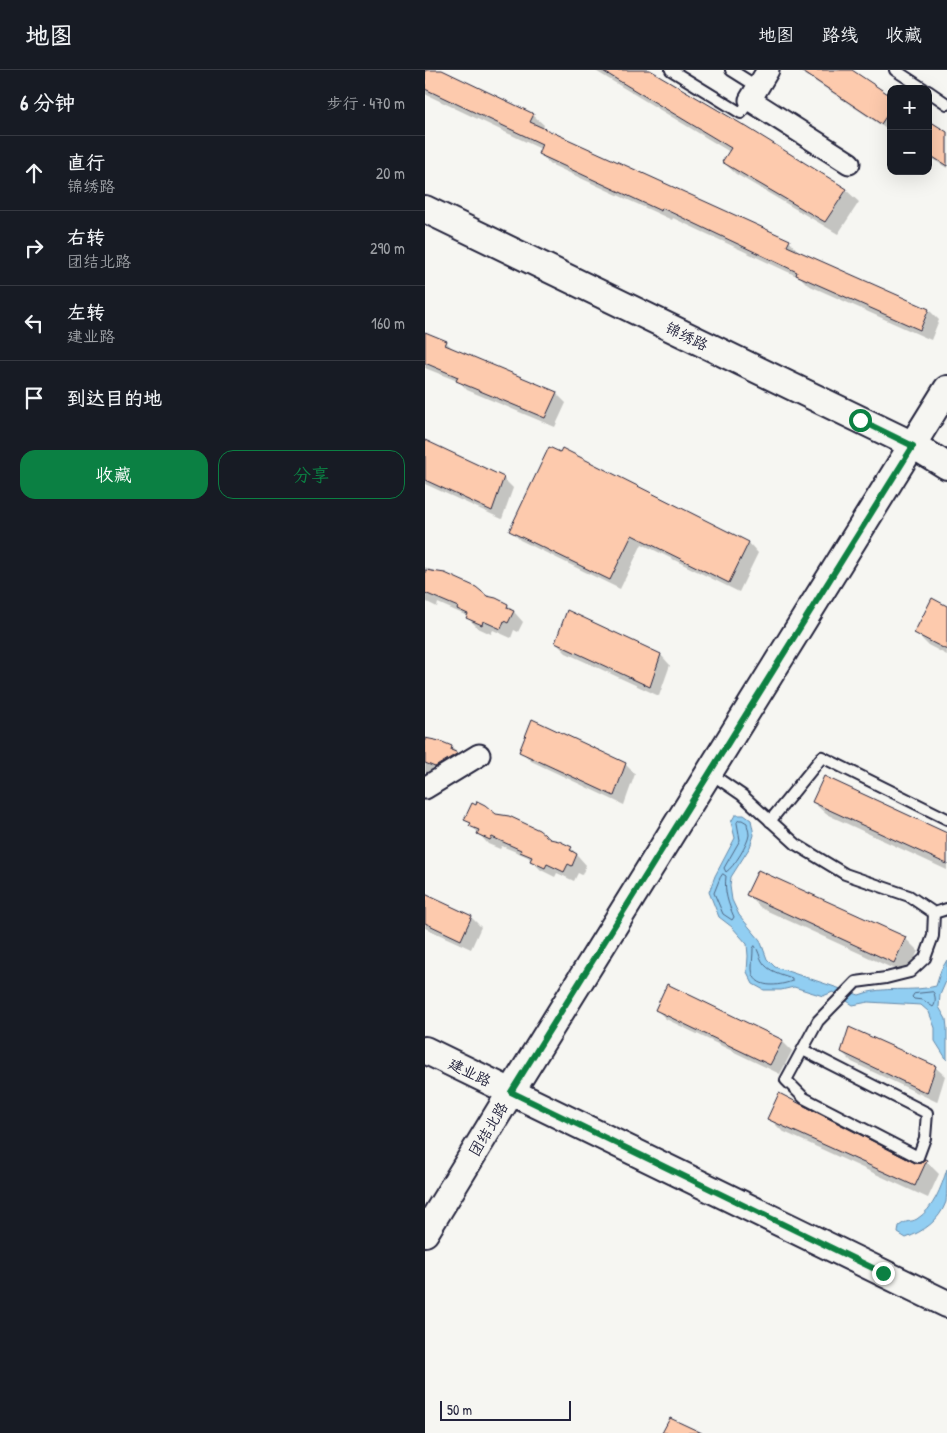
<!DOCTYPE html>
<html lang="zh">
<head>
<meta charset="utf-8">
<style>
  :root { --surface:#171b24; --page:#20242c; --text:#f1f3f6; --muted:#9ea1a6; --line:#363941; --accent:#0b8043 }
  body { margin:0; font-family:"Patrick Hand","LXGW WenKai TC",sans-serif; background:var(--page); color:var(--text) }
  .controls { position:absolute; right:15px; top:15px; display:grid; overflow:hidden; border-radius:10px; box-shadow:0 5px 20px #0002 }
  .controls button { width:45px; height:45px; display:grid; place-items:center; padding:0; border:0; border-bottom:1px solid var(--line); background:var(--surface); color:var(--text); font:25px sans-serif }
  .scale { position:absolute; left:15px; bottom:12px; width:131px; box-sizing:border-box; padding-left:5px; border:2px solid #22223b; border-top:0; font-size:14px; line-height:18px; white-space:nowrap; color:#22223b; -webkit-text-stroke:4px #f6f6f2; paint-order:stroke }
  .stop { position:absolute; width:15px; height:15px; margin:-11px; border:4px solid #0b8043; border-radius:50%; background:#fff }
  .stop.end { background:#0b8043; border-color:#fff; box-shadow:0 1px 5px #0008 }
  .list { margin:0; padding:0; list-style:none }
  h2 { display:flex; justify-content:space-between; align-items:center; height:65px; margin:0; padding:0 20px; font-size:21px }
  h2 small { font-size:16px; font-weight:400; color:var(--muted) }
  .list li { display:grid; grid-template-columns:32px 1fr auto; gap:15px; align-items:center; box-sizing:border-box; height:75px; padding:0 20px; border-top:1px solid var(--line) }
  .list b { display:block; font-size:19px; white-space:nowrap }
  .list p { margin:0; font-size:16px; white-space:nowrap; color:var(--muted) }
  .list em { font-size:16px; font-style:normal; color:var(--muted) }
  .actions { display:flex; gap:10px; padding:15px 20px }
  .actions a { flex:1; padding:11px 0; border:1px solid var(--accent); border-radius:15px; text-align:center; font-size:18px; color:var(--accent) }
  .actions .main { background:var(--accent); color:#fff }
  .icon { flex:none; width:28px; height:28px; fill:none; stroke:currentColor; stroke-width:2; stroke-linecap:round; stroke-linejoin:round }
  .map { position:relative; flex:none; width:522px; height:1363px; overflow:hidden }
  header { display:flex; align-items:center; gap:30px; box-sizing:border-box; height:70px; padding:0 25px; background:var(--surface); border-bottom:1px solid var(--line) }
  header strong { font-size:24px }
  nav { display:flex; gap:28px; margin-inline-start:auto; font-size:18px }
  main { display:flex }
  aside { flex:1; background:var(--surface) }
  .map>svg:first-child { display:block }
  .water { fill:#91cef2; stroke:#6589a9 }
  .shadow { fill:#0003 }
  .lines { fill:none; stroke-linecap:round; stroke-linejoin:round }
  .shore { stroke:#4e6784; stroke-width:1 }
  .building { fill:#fdcaad; stroke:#22223b }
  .service-casing { stroke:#22223b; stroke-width:14 }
  .minor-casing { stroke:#22223b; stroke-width:25 }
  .tertiary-casing { stroke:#22223b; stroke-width:30 }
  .service { stroke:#f6f6f2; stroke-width:10 }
  .minor { stroke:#f6f6f2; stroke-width:21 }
  .tertiary { stroke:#f6f6f2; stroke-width:26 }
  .route { stroke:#0b8043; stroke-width:6 }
  .labels { text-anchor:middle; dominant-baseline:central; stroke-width:4.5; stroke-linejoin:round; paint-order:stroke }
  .street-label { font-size:15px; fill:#22223b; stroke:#f6f6f2 }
</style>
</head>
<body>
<header>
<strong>地图</strong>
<nav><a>地图</a><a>路线</a><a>收藏</a></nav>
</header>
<main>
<aside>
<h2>6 分钟<small>步行 · 470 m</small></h2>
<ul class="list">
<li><svg class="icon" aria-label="ahead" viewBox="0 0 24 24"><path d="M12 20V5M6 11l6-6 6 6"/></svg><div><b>直行</b><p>锦绣路</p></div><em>20 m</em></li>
<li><svg class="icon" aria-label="right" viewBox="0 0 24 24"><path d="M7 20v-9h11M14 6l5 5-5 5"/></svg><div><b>右转</b><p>团结北路</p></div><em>290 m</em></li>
<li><svg class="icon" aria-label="left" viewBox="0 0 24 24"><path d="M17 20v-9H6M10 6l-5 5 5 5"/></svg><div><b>左转</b><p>建业路</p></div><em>160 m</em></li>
<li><svg class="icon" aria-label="arrive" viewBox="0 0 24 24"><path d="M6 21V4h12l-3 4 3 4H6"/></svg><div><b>到达目的地</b></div></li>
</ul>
<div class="actions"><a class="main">收藏</a><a>分享</a></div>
</aside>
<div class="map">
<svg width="522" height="1363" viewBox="0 0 522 1363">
  <rect width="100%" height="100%" fill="#f6f6f2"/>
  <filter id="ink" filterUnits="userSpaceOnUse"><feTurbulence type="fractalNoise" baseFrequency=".02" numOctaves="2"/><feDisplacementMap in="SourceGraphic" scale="10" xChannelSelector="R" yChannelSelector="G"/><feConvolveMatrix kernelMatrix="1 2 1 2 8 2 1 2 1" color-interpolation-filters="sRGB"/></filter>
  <g filter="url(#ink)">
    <g class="water">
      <path d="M310 745H319L326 750 329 765 325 777 306 807 305 816 307 830 314 845 335 870 342 889 350 897 434 925C459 915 486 923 511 916L516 900 522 890V909L515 925 514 937 521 949 522 958V990L510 971V958L504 942 496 935 443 932 428 935 408 922 398 926 369 917 356 920H339L328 914 322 902 323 886 322 874 307 857 294 847 284 822 290 806 310 768 306 752Z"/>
      <path d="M522 1099C522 1109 522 1123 521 1132 514 1151 499 1161 481 1168L473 1163 474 1156C483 1149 485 1153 492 1149 509 1138 516 1118 522 1099Z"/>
    </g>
    <g class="shadow">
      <polygon points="0,0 14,0 108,45 119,55 118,58 364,171 374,182 504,240 514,250 506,270 383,215 376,208 248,148 247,150 125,94 114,83 116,79 0,24"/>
      <polygon points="169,0 223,0 421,120 434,132 413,164 311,104 298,92 305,82"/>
      <polygon points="373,0 424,0 466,28 466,62"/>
      <polygon points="503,52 522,64 522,98 503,86"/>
      <polygon points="0,263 21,272 29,280 131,323 141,333 130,357 42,320 35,312 0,298"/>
      <polygon points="0,372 78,408 88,418 77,449 0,414"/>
      <polygon points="137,380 324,473 333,483 314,522 217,474 195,519 95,470 85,460"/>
      <polygon points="0,497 61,528 83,535 98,552 93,562 89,560 86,568 68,560 66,564 53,558 40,545 13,533 12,537 0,531"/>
      <polygon points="522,537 522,585 503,575 490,562"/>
      <polygon points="131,573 236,585 245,595 234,626 141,583"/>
      <polygon points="0,667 27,678 37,687 11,706 0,702"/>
      <polygon points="96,681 200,694 210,704 199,735 106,691"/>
      <polygon points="388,732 522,764 522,800 401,744"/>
      <polygon points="70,745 125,770 146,778 161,795 157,805 153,803 149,811 132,803 130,807 116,800 103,787 77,776 75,779 63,774 41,749"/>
      <polygon points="334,801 480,868 493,881 482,905 336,838 323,825"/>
      <polygon points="0,825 46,847 56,857 46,879 0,858"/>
      <polygon points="231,939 357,971 367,981 355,1004 241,949"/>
      <polygon points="417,982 510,997 520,1006 512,1032 427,992"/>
      <polygon points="344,1048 490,1094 497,1094 501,1091 514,1104 503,1128 357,1061"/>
    </g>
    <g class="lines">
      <g class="shore">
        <path d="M314 750H317L322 753C322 756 324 761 324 765 323 774 309 797 301 802L299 798 315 770 312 753Z"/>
        <path d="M298 804 301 806C299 822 303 833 309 847L307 850 298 844 289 823 295 808Z"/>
        <path d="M330 876C334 881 334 886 337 891 343 902 357 904 367 908V911C355 916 328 920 327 899 327 892 328 886 328 879Z"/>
        <path d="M508 922C511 925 511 934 508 937L498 930 489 929 487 927 489 924Z"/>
      </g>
    </g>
    <g class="building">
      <polygon points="0,0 17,0 109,44 105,52 365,170 362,176 504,239 495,260 371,205 372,202 237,138 236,141 113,84 117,74 0,19"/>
      <polygon points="176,0 225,0 320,56 422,119 400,152 297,92 306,78"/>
      <polygon points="375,0 427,0 466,26 466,39 456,54"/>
      <polygon points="503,50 522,62 522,96 503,84"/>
      <polygon points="0,262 22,271 20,275 132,322 120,348 31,311 33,307 0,293"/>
      <polygon points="0,370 79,407 67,441 0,410"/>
      <polygon points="124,377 135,382 137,378 324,472 304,513 207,465 185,510 84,461"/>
      <polygon points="0,500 20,503 51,517 62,526 71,528 83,534 82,538 89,541 83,553 79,551 76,559 58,551 57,555 41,548 43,544 32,539 33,537 0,523"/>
      <polygon points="507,528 522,536 522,580 489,563"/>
      <polygon points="142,540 236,584 225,617 130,573"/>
      <polygon points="107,649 201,693 189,726 94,682"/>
      <polygon points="0,668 15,671 27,676 26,680 33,683 10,697 0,693"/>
      <polygon points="399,706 522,763 522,794 387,732"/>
      <polygon points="52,731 60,735 71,744 84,746 114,760 125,769 134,771 147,777 145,780 152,784 147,796 143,794 139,802 122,794 120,798 105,791 107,787 95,782 96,780 67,767 65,770 52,764 54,760 44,756 46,753 39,750 47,733 51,735"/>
      <polygon points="333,800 481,867 469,893 321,825"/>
      <polygon points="0,824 47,846 36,870 0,853"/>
      <polygon points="242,914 358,970 345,995 230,940"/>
      <polygon points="424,957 511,996 502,1023 416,982"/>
      <polygon points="354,1023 490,1093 497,1093 500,1089 502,1090 490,1116 342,1049"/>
      <polygon points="245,1348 277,1363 237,1363"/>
    </g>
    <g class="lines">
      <g class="service-casing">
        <g id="service">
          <polyline points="246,0 316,43 325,30"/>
          <polyline points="306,0 333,17"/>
          <polyline points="470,0 499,19"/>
          <polyline points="503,21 522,34"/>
          <polyline points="285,703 317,725 372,775 420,804 484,826 509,843 508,866 500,888 485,902 461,908 431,912 393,951 361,1010 379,1028 493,1087 500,1068 502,1043 378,980"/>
          <polyline points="345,751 397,687 522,749"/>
          <polyline points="509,843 522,839"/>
        </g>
      </g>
      <g class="minor-casing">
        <g id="minor">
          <polyline points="343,0 325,30 424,93"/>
          <polyline points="0,718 54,685"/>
        </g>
      </g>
      <g class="tertiary-casing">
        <g id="tertiary">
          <polyline points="0,139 488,375 522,396"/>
          <polyline points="0,980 522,1234"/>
          <polyline points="0,1163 86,1022 522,319"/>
        </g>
      </g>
      <use href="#service" class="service"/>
      <use href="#minor" class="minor"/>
      <use href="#tertiary" class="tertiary"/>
    </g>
  </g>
  <g class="lines" filter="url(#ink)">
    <polyline class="route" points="435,350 488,376 86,1022 458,1203"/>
  </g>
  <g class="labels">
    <g class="street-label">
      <text transform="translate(262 266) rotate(26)">锦绣路</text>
      <text transform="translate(45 1002) rotate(26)">建业路</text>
      <text transform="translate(63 1059) rotate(-59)">团结北路</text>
    </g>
  </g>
</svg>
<div class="controls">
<button>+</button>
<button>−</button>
</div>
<div class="scale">50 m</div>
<div class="stop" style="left:435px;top:350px"></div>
<div class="stop end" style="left:458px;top:1203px"></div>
</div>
</main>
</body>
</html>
